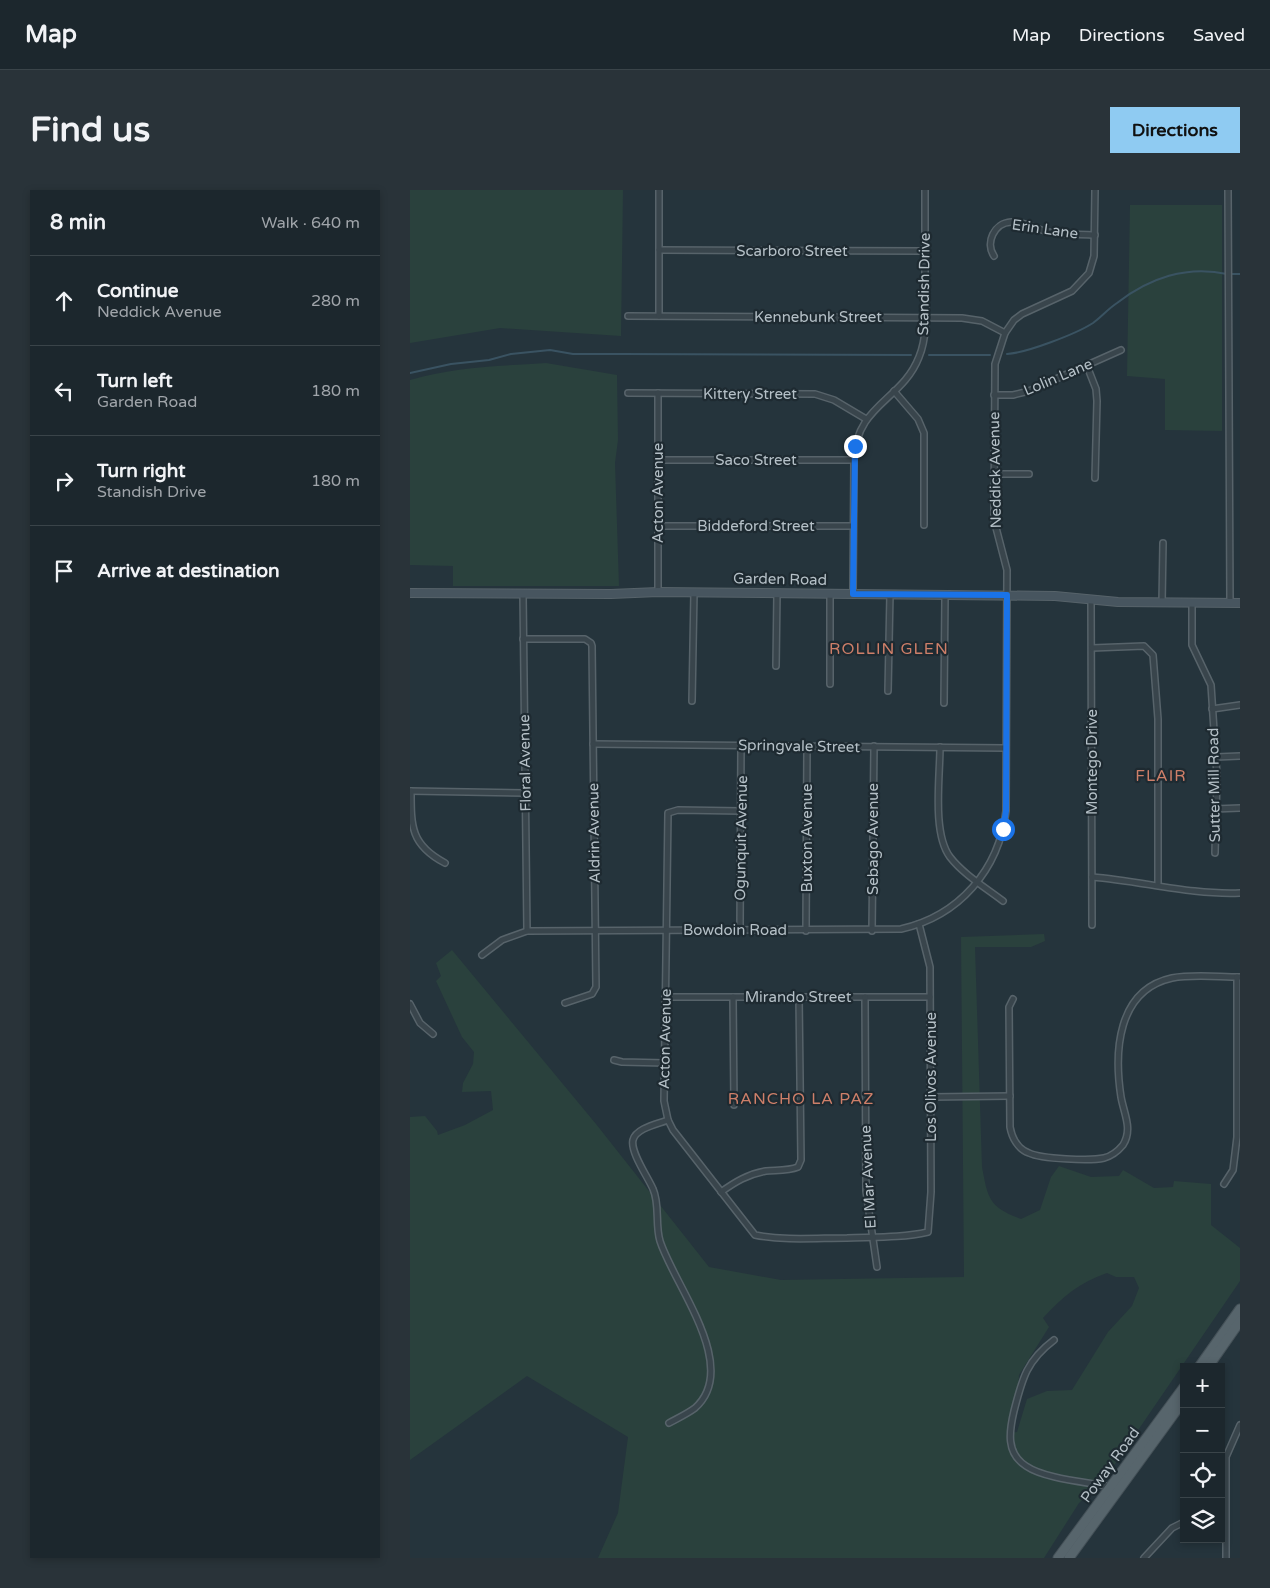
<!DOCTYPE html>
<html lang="en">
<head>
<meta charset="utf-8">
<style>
  :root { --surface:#1c272d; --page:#293339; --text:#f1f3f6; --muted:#a0a5aa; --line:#3a4449; --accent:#8fcbf2 }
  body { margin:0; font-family:"Varela Round",sans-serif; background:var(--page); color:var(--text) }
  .controls { position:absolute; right:15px; bottom:15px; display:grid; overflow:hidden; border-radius:0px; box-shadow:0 2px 8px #0003 }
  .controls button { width:45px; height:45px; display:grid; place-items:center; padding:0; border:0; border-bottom:1px solid var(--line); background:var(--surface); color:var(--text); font:25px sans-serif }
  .stop { position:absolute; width:15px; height:15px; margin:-11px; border:4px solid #1a73e8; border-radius:50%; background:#fff }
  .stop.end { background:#1a73e8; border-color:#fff; box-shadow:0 1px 5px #0008 }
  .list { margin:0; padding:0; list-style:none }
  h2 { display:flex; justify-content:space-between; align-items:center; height:65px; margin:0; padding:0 20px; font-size:21px }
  h2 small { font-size:16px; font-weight:400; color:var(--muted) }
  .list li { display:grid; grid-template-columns:32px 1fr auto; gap:15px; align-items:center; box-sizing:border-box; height:90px; padding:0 20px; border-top:1px solid var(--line) }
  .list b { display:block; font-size:19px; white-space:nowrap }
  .list p { margin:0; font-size:16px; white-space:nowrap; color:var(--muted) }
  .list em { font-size:16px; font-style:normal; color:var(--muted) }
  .icon { flex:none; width:28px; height:28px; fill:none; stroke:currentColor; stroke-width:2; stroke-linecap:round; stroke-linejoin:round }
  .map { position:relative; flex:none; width:830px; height:1368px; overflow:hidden; border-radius:0px }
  header { display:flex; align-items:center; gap:30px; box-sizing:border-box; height:70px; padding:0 25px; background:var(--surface); border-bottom:1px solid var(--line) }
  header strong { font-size:24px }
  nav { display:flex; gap:28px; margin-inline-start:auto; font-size:18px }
  .intro { display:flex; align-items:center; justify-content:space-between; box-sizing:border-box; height:120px; padding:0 30px }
  h1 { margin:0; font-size:35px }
  .button { padding:12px 22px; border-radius:0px; background:var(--accent); color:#111; font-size:18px; font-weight:700 }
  main { display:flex; gap:30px; padding:0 30px }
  aside { flex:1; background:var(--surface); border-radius:0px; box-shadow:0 2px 8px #0003 }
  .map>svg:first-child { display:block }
  .green { fill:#2a413d; fill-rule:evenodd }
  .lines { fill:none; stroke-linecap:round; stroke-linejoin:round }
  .stream { stroke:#3a5362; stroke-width:2 }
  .street-casing { stroke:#57636a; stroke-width:8 }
  .secondary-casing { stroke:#57636a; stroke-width:10 }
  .primary-casing { stroke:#455158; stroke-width:11 }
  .street { stroke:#39454c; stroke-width:5 }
  .secondary { stroke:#47555f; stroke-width:8 }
  .primary { stroke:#57656c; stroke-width:9 }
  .route { stroke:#1a73e8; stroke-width:6 }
  .labels { text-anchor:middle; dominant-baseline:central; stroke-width:4.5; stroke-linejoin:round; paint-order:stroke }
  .street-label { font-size:15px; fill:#b5c0c7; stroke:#1e2a31 }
  .neighbourhood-label { font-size:16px; letter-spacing:1px; fill:#ce7f69; stroke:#1e2a31 }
</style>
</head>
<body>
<header>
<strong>Map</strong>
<nav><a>Map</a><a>Directions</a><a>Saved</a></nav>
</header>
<div class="intro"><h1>Find us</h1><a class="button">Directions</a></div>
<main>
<aside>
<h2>8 min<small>Walk · 640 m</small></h2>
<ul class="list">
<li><svg class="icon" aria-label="ahead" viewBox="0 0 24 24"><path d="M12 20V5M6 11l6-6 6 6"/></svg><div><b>Continue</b><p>Neddick Avenue</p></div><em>280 m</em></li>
<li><svg class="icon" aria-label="left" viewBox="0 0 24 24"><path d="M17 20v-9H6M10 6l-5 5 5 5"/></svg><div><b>Turn left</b><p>Garden Road</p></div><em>180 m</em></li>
<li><svg class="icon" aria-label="right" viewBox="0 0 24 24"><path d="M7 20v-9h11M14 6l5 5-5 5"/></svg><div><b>Turn right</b><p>Standish Drive</p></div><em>180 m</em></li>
<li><svg class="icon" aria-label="arrive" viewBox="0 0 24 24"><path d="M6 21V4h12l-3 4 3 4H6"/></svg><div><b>Arrive at destination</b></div></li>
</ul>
</aside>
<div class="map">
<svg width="830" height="1368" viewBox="0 0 830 1368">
  <rect width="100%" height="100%" fill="#25343c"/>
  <g class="green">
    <polygon points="0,0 213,0 211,146 90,138 0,153"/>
    <polygon points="720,15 812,15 812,241 755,240 755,189 717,186"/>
    <path d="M136 173 207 185 208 250 205 273 209 396H43V376L0 375V190C44 177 90 176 136 173Z"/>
    <path d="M634 744 635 751 621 757H565L572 977C578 1009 579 1017 611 1029L630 1020 641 987 649 976 681 987 709 986 713 980 744 998 763 997 764 991 801 994V1035L830 1058V1091L694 1290 669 1313 634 1368H188L208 1323 218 1247 117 1186 0 1270V927L15 926 27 941 28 945 55 935 83 920 81 901 52 902 53 893 63 874 64 862 52 847 26 791 31 786 26 773 42 760 186 934 299 1077 371 1090 554 1087 551 747ZM697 1083 706 1087H724L729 1098 722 1116 698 1142 662 1200 637 1201 617 1209 607 1242 597 1243 601 1218 608 1200 609 1185 639 1137 633 1128C652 1107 670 1092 697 1083Z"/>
  </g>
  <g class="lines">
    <g class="stream">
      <polyline points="821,84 830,84"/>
      <path d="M597 164C616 163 666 144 683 133 691 127 698 119 707 113 739 88 777 75 817 84"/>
      <polyline points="519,165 580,165"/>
      <polyline points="0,183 41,174 79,170 101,164 140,160 163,164 211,164 501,165"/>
    </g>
    <g class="street-casing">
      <g id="street">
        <polyline points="818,0 820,413"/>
        <polyline points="249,60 515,61"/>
        <path d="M584 66C575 53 584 33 601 32 614 31 626 39 638 42 654 45 669 44 685 45"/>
        <polyline points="218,126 552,128 572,131 595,143"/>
        <polyline points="249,126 249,0"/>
        <polyline points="677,176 686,199 687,211 685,288"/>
        <polyline points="484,201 508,229 514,243 514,335"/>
        <polyline points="218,203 405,204 424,210 456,229"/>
        <polyline points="584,205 603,205 619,201 711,160"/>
        <polyline points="248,270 444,270"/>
        <polyline points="584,284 619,284"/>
        <polyline points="248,336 443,336"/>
        <polyline points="248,402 248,203"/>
        <polyline points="113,404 117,741"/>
        <path d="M443 404 444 270C446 214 492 211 509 167 519 143 515 113 515 88 515 58 515 29 515 0"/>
        <polyline points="681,409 682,735"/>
        <polyline points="752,413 753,353"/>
        <polyline points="782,413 782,455 801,495 807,586 805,663"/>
        <polyline points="113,449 175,449 181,453 182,456 186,797 182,804 155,813"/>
        <polyline points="682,458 734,456 743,465 748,529 748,695"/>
        <polyline points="366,476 367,403"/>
        <polyline points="420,494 420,403"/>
        <polyline points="478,501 480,404"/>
        <polyline points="282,511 284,402"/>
        <polyline points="534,513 535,405"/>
        <polyline points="802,519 830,515"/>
        <polyline points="183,554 596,558"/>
        <path d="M530 557C530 587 522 643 540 667 553 684 576 698 593 711"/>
        <polyline points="806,567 830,566"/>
        <polyline points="0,601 115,603"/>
        <path d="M1 601C1 637 1 655 35 673"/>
        <polyline points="804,619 830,618"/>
        <path d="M331 621 268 620 258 623 254 911 258 930 263 940 345 1045C375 1051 407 1048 437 1048 464 1047 492 1048 518 1042L521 1002 520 777 509 734"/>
        <path d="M682 687C732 691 780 705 830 703"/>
        <polyline points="330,740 331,555"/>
        <polyline points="396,741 397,556"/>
        <polyline points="462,741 464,556"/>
        <path d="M72 765 92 750 117 741 491 739C549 726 589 680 596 621L597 380 584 330 585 174 595 143 604 130 612 124 662 101 679 83 684 66 685 0"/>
        <polyline points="255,807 520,807"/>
        <polyline points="323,807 324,915"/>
        <polyline points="455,807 456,1001 467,1077"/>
        <path d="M603 809 599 817 600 937C602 948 608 959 619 963 631 969 681 971 694 968 702 966 708 961 713 955 723 939 714 924 711 907 704 862 707 800 762 788 783 784 808 787 830 787"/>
        <polyline points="0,814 10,833 23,844"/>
        <polyline points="204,870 212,872 255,873"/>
        <polyline points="521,907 600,906"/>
        <path d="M258 930C248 934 226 938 223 950 220 962 238 987 243 999 250 1014 245 1035 250 1051 264 1095 331 1177 285 1218 277 1224 268 1228 259 1233"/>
        <polyline points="814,994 823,980 827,947 827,787"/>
        <path d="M311 1002C325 992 338 984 356 981 366 980 378 981 388 977L391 970 389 807"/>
        <path d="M644 1150C616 1171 612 1190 604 1221 599 1242 596 1263 616 1276 635 1289 677 1292 701 1297"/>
        <polyline points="734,1368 762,1338 774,1332"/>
        <polyline points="816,1368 816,1267 830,1235"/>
      </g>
    </g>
    <g class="secondary-casing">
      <polyline id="secondary" points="0,403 201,404 248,402 645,406 708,412 830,413"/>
    </g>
    <g class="primary-casing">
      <g id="primary">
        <polyline points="789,1177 830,1119"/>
        <polyline points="798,1177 830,1131"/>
        <polyline points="648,1368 774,1197"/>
        <polyline points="659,1368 774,1210"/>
      </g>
    </g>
    <use href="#street" class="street"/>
    <use href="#secondary" class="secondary"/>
    <use href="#primary" class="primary"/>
  </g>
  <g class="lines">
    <polyline class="route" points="445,256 443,404 597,405 596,621 593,639"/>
  </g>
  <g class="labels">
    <g class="street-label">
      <text transform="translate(635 39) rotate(8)">Erin Lane</text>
      <text x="382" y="61">Scarboro Street</text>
      <text transform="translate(514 94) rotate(-89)">Standish Drive</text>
      <text x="408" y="127">Kennebunk Street</text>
      <text transform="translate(648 187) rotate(-23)">Lolin Lane</text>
      <text x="340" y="204">Kittery Street</text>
      <text x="346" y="270">Saco Street</text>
      <text transform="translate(585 280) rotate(-91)">Neddick Avenue</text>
      <text transform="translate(248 303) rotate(-90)">Acton Avenue</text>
      <text x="346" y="336">Biddeford Street</text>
      <text transform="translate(370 389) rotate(1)">Garden Road</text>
      <text transform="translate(389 556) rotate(1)">Springvale Street</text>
      <text transform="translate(682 572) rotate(-90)">Montego Drive</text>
      <text transform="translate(115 573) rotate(-91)">Floral Avenue</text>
      <text transform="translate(804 595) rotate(-91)">Sutter Mill Road</text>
      <text transform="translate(184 643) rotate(-91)">Aldrin Avenue</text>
      <text transform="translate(331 648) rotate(-89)">Ogunquit Avenue</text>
      <text transform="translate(397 648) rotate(-90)">Buxton Avenue</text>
      <text transform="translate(463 649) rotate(-90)">Sebago Avenue</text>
      <text x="325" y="740">Bowdoin Road</text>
      <text x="388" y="807">Mirando Street</text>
      <text transform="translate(255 849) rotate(-89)">Acton Avenue</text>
      <text transform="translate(521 887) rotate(-90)">Los Olivos Avenue</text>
      <text transform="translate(458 987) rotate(-93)">El Mar Avenue</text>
      <text transform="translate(700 1275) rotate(-54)">Poway Road</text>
    </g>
    <g class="neighbourhood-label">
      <text x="479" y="459">ROLLIN GLEN</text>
      <text x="751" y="586">FLAIR</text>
      <text x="391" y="909">RANCHO LA PAZ</text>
    </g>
  </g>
</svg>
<div class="controls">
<button>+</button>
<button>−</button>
<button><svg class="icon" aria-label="locate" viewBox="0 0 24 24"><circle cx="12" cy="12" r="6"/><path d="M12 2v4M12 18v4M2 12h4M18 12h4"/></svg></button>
<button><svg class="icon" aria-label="layers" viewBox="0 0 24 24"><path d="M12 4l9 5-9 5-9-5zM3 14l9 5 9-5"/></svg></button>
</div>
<div class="stop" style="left:593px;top:639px"></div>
<div class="stop end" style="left:445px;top:256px"></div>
</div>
</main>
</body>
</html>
